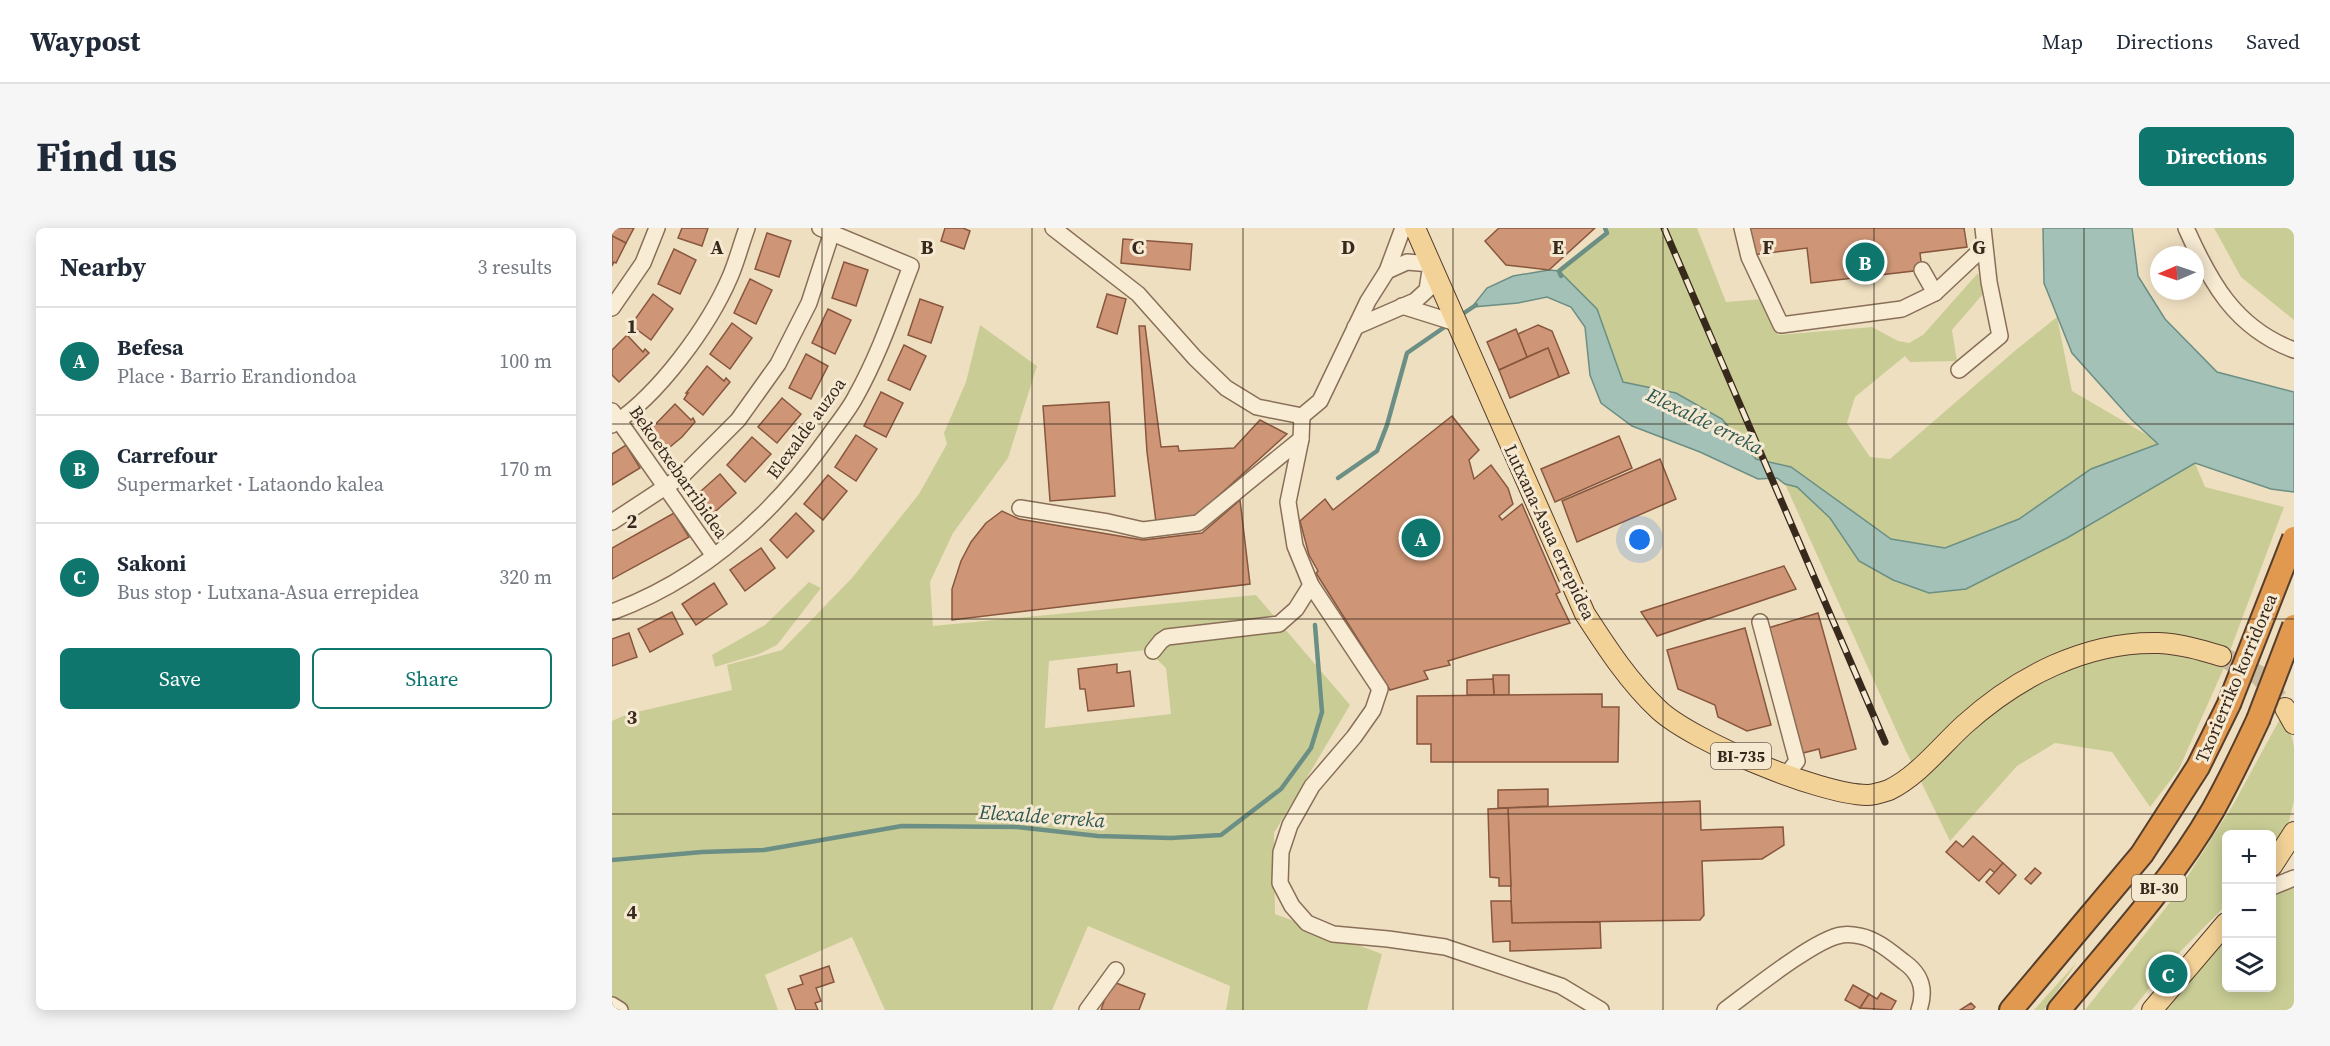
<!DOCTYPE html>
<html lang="en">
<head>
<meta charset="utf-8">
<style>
  :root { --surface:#fff; --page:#f6f6f7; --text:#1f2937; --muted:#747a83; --line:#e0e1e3; --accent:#0f766e }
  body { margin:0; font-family:"Source Serif 4",serif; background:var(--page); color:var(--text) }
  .controls { position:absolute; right:18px; bottom:18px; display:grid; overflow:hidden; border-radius:9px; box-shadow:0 3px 15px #0003 }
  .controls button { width:54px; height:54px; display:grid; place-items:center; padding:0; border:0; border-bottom:2px solid var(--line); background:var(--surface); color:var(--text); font:30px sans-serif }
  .compass { position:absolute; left:1538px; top:18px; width:54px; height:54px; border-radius:50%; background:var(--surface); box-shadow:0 3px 15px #0003; rotate:268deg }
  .you { position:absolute; left:1028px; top:312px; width:21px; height:21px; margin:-15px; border:4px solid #fff; border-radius:50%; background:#1a73e8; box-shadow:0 0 0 9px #1a73e833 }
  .badge { display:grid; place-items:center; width:39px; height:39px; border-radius:50%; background:var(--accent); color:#fff; font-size:20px; font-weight:700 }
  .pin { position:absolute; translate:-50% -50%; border:3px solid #fff; box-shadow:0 2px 6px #0006 }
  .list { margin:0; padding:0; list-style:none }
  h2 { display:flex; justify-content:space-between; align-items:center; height:78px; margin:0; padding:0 24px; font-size:26px }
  h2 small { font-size:20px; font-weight:400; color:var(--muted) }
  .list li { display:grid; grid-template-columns:39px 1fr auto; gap:18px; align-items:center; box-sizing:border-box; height:108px; padding:0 24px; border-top:2px solid var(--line) }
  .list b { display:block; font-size:22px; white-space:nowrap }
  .list p { margin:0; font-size:20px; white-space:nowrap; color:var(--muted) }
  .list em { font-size:20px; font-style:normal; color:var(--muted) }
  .actions { display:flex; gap:12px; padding:18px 24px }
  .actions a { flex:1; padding:14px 0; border:2px solid var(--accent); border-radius:9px; text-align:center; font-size:21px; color:var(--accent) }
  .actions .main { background:var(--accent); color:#fff }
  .icon { flex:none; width:33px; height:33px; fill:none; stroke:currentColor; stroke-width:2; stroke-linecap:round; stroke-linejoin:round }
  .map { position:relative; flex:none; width:1682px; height:782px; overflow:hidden; border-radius:9px }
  header { display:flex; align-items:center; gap:36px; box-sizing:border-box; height:84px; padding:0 30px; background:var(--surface); border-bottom:2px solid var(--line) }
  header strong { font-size:28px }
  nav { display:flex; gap:33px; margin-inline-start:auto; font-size:21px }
  .intro { display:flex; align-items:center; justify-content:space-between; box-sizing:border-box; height:144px; padding:0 36px }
  h1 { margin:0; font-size:42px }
  .button { padding:15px 27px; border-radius:9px; background:var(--accent); color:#fff; font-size:21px; font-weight:700 }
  main { display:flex; gap:36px; padding:0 36px }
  aside { flex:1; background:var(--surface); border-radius:9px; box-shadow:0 3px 15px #0003 }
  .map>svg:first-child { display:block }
  .green { fill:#c9cd95; fill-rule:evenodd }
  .water { fill:#a4c1b7; stroke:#6b8f84; stroke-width:1.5 }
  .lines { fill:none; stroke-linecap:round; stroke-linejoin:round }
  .stream { stroke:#6b8f84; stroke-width:4.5 }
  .building { fill:#ce9676; stroke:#88573e; stroke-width:1.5 }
  .major-tunnel { stroke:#cabba0; stroke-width:20; stroke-dasharray:20 10; stroke-linecap:butt }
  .minor-casing { stroke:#896f58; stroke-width:18 }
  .major-casing { stroke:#563e2d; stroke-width:22 }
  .highway-casing { stroke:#563e2d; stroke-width:26 }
  .minor { stroke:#f9ecd4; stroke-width:15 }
  .major { stroke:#f3d298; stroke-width:20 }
  .highway { stroke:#e0994f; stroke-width:22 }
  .rail-casing { stroke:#38291d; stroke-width:7 }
  .rail { stroke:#f6e9d1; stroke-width:4.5; stroke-dasharray:14; stroke-linecap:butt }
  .highway-bridge-casing { stroke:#563e2d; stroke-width:26; stroke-linecap:butt }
  .highway-bridge { stroke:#e0994f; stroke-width:22 }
  .grid { fill:none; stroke:#38291d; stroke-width:1.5; stroke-opacity:0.55 }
  .labels { text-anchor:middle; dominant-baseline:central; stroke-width:6; stroke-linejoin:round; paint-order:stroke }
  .shield { fill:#f6e9d1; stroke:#716353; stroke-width:1.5 }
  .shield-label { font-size:16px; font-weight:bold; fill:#38291d }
  .street-label { font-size:18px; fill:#38291d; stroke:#f6e9d1 }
  .water-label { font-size:20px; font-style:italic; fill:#2c5853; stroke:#f6e9d1 }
  .grid-label { font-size:20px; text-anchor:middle; font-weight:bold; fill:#38291d; stroke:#f6e9d1; stroke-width:6; stroke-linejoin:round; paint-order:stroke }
</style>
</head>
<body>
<header>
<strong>Waypost</strong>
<nav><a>Map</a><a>Directions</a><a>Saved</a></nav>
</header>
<div class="intro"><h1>Find us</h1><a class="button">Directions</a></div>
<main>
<aside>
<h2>Nearby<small>3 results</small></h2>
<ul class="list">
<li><span class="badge">A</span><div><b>Befesa</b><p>Place · Barrio Erandiondoa</p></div><em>100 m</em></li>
<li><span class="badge">B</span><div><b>Carrefour</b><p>Supermarket · Lataondo kalea</p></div><em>170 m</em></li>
<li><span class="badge">C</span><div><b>Sakoni</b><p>Bus stop · Lutxana-Asua errepidea</p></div><em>320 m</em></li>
</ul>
<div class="actions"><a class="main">Save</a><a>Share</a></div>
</aside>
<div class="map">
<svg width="1682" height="782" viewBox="0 0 1682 782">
  <rect width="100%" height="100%" fill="#efdfc1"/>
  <g class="green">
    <polygon points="993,0 1085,0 1114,74 1151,71 1166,107 1260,99 1286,113 1297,115 1311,107 1366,45 1371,66 1340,102 1345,133 1298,134 1293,128 1243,169 1235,195 1258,229 1278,231 1405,121 1445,89 1460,163 1583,235 1593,259 1672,279 1610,444 1567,541 1538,579 1500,524 1443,515 1405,538 1338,613 1290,515 1173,256 1185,259 1218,290 1247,333 1317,365 1354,361 1455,310 1507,278 1479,241 1407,291 1333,320 1279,311 1180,239 1144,231 1110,191 1064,165 1011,154 985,81 947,43 995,5"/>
    <polygon points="1602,0 1682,0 1682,92 1629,49"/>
    <path d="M368 97 425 138 396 230 341 305 318 354 321 398 644 367 738 477 662 605 663 686 770 726 755 782H614L618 758 476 698 440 782H273L240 709 153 747 166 782H9V775L0 769V493L16 486 120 462 115 437 170 422 240 350 307 266 335 216 332 205 354 154ZM535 422 554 440 559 486 433 500 437 433Z"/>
    <polygon points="197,354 209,360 165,417 147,426 103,439 100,427 153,397"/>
    <polygon points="1669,489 1680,509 1682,519 1682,573 1677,593 1660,623 1660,606 1614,606 1614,677 1558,734 1520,782 1473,782 1563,668 1621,577"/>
    <polygon points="1682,650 1682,782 1540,782 1614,695 1614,760 1660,760 1660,659"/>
    <polygon points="1465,734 1432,782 1422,782"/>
  </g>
  <polygon class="water" points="1431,0 1520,0 1526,48 1553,91 1605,144 1682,164 1682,264 1659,261 1583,235 1455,310 1354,361 1317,365 1281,352 1247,333 1218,290 1185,259 1173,256 1165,250 1146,251 1088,224 1020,198 989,175 978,147 973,99 959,79 935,69 906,75 860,79 875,60 901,48 937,42 947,43 985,81 1011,154 1064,165 1110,191 1144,231 1179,239 1279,311 1333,320 1407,291 1479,241 1546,216 1519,191 1460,125 1432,55"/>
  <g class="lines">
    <g class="stream">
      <polyline points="949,48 947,43 995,5 993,0"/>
      <polyline points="846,89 864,77"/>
      <polyline points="726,250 765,223 775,197 795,125 837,96"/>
      <polyline points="0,632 90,624 152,622 290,598 405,599 486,608 559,610 609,607 669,561 699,520 710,484 703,397"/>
    </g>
  </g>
  <g class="building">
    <polygon points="0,0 22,0 14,15 0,8"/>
    <polygon points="70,0 96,0 90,18 66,10"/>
    <polygon points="333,0 351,0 358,3 352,21 329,13"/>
    <polygon points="887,0 983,0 937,42 894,37 873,13"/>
    <polygon points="1137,0 1352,0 1355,19 1308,25 1310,42 1199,55 1195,20 1140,27"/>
    <polygon points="155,5 179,13 167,49 143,41"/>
    <polygon points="0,8 14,15 4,35 2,34 0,38"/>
    <polygon points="511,11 580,16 578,42 509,35"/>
    <polygon points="62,21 84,32 68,66 46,56"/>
    <polygon points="232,34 256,42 244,78 220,70"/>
    <polygon points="138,51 160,62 144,96 122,85"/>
    <polygon points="41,66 61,81 39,112 19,97"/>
    <polygon points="495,66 514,71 505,106 485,99"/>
    <polygon points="308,71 331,79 319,115 296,107"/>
    <polygon points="216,81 239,92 223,126 200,115"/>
    <polygon points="120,95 140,110 118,141 98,126"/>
    <polygon points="926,97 940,103 957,145 947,149 936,120 915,129 906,106"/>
    <polygon points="527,98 533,98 549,219 566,218 567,223 622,220 648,192 675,206 582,290 544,294 535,224"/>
    <polygon points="904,101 915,129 887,142 875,114"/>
    <polygon points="15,107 31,124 33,121 37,125 7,154 0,147 0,122"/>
    <polygon points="292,117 314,128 298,162 276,152"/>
    <polygon points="936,120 947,149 898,170 887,142"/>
    <polygon points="194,126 216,138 199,171 177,160"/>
    <polygon points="95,138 112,153 114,150 118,154 91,187 72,171 76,165 74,165"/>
    <polygon points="269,164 291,175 274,209 252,198"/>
    <polygon points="170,170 189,186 165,215 146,199"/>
    <polygon points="497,174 503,268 438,273 431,178"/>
    <polygon points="63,176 79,192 81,190 83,194 70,209 53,223 35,205"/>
    <polygon points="840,188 867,222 857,232 862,251 879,237 896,260 901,276 887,288 890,292 910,276 948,364 944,366 958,395 836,433 838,437 812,443 816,451 778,462 704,345 706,343 697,327 688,293 713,271 721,282"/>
    <polygon points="244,207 265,221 244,253 223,239"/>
    <polygon points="1007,208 1020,240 943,274 929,241"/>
    <polygon points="140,209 159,226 133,254 115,237"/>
    <polygon points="14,217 28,240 0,257 0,226"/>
    <polygon points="1048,231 1064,271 965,314 950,273"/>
    <polygon points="108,246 124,265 96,290 80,271"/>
    <polygon points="216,247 235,263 211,292 192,276"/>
    <polygon points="628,272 638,356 340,392 340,361 349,333 359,314 374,295 390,283 407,291 531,312 590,305"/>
    <polygon points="62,285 77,309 0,351 0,320"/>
    <polygon points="184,285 202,303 175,330 158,312"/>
    <polygon points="149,320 163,340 133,363 118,342"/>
    <polygon points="1172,338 1184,361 1045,408 1029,384"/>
    <polygon points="102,355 115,376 84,397 70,376"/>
    <polygon points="60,384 71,406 38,424 26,401"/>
    <polygon points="1206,385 1244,521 1209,530 1207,521 1191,525 1156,400"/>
    <polygon points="1133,400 1159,497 1135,503 1106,489 1103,477 1066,461 1055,422"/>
    <polygon points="17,405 25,429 0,438 0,411"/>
    <polygon points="505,436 505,445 518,443 522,478 476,483 473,461 468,461 466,441"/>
    <polygon points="881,447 897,447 897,467 882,467"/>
    <polygon points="881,451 882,467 855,467 855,452"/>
    <polygon points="990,466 990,479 1007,479 1006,534 819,534 819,516 805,516 805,468"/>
    <polygon points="936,561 936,578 886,580 886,562"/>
    <polygon points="1088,573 1089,602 1171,599 1172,617 1150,631 1090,633 1092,687 1088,692 900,695 896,580"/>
    <polygon points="896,580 899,658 887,658 887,650 878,649 876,581"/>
    <polygon points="1361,608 1391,635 1383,645 1378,641 1367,653 1334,624 1344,613 1351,619"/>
    <polygon points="1391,635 1404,647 1387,666 1374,654"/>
    <polygon points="1423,640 1429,645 1419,656 1413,651"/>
    <polygon points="879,673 899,673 900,695 988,694 989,720 898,723 898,713 881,714"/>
    <polygon points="217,738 222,754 204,760 209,773 203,775 206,782 184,782 176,761 191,756 188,748"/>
    <polygon points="499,753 533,766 527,782 489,782"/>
    <polygon points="1241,757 1257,766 1248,780 1233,772"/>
    <polygon points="1269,765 1284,773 1279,782 1248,780 1257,766 1265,771"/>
    <polygon points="1359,775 1363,779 1360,782 1348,782"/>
  </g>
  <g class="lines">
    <polyline class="major-tunnel" points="1609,428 1648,448 1666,471"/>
    <g class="minor-casing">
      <g id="minor">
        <polyline points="441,0 526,66 583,130 614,160 645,179 690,188 708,173 756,73 775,43 795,34 819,36 815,62 803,73 743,99"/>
        <polyline points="1130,0 1137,29 1169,97 1290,81 1323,65 1372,19"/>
        <path d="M1574 0C1598 54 1623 100 1682 122"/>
        <polyline points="1310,42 1323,65"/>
        <polyline points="775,43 791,0"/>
        <polyline points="790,78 844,95"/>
        <polyline points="0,80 31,35 45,0"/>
        <polyline points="1347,142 1388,108 1377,54 1371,0"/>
        <polyline points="0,183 102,328"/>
        <polyline points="690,188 689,211 676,274 683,318 699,357 768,461 761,482 742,509 700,558 678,597 669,624 668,655 680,678 695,695 721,706 776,711 833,719 949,758 989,782"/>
        <path d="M0 197C46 168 97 98 118 49 125 33 129 16 135 0"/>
        <polyline points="408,280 496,294 531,302 586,295 689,211"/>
        <polyline points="0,294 70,248 126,192 166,136 197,75 220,4"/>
        <path d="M0 384C90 351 161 286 216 209 225 196 237 182 244 168 267 127 282 82 299 38L208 0"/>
        <polyline points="1148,394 1185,533 1175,546"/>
        <polyline points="541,423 549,413 555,409 667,396 684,381 699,357"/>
        <polyline points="1660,659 1682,650"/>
        <polyline points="0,777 8,782"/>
        <polyline points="475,782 504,742"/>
        <path d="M1113 782C1136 765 1204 710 1230 707 1235 706 1243 707 1248 708 1264 711 1279 724 1292 734 1309 746 1314 762 1307 782"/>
      </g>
    </g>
    <g class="major-casing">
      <g id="major">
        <path d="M803 0 973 386C995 420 1017 454 1047 482 1082 514 1207 566 1255 567 1261 567 1271 564 1277 562 1306 548 1329 518 1352 497 1405 449 1474 413 1547 415 1569 416 1589 422 1609 428"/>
        <polyline points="1673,480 1682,496"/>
        <polyline points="1660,638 1682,604"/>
        <polyline points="1540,782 1614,695"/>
      </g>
    </g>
    <g class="highway-casing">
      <g id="highway">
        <polyline points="1399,782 1530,626 1586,539 1617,476"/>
        <path d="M1447 782C1500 718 1559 655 1601 582 1617 553 1632 522 1646 492"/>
      </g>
    </g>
    <use href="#minor" class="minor"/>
    <use href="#major" class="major"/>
    <use href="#highway" class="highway"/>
    <g class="rail-casing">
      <polyline id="rail" points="1052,0 1273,514"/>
    </g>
    <use href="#rail" class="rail"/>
    <g class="highway-bridge-casing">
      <g id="highway-bridge">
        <polyline points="1617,476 1682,310"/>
        <polyline points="1646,492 1682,398"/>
      </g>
    </g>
    <use href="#highway-bridge" class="highway-bridge"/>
  </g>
  <path class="grid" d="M210 0V782M420 0V782M631 0V782M841 0V782M1051 0V782M1262 0V782M1472 0V782M0 196H1682M0 391H1682M0 586H1682"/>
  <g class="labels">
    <g class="shield">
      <rect x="1099" y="515" width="60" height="26" rx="4.5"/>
      <rect x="1520" y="647" width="54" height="26" rx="4.5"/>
    </g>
    <g class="shield-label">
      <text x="1129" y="528">BI-735</text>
      <text x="1547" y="660">BI-30</text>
    </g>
    <g class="street-label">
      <text transform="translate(194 200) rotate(-54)">Elexalde auzoa</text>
      <text transform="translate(67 244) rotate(55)">Bekoetxebarribidea</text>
      <text transform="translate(938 304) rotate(65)">Lutxana-Asua errepidea</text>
      <text transform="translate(1624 450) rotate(-67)">Txorierriko korridorea</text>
    </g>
    <g class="water-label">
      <text transform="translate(1093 193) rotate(26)">Elexalde erreka</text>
      <text transform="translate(430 588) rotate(4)">Elexalde erreka</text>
    </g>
  </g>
  <g class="grid-label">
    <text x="105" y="26">A</text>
    <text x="315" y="26">B</text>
    <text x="526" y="26">C</text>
    <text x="736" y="26">D</text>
    <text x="946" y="26">E</text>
    <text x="1156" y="26">F</text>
    <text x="1367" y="26">G</text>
    <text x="20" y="105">1</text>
    <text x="20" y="300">2</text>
    <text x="20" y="496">3</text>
    <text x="20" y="691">4</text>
  </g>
</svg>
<div class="controls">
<button>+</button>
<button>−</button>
<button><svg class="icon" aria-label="layers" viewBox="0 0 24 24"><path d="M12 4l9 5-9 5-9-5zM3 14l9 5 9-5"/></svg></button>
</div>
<svg class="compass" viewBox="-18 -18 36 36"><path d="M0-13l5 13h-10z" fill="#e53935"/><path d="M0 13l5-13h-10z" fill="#747a83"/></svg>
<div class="you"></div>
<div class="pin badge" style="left:809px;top:310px">A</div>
<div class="pin badge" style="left:1253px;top:34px">B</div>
<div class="pin badge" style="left:1556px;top:746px">C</div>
</div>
</main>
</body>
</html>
